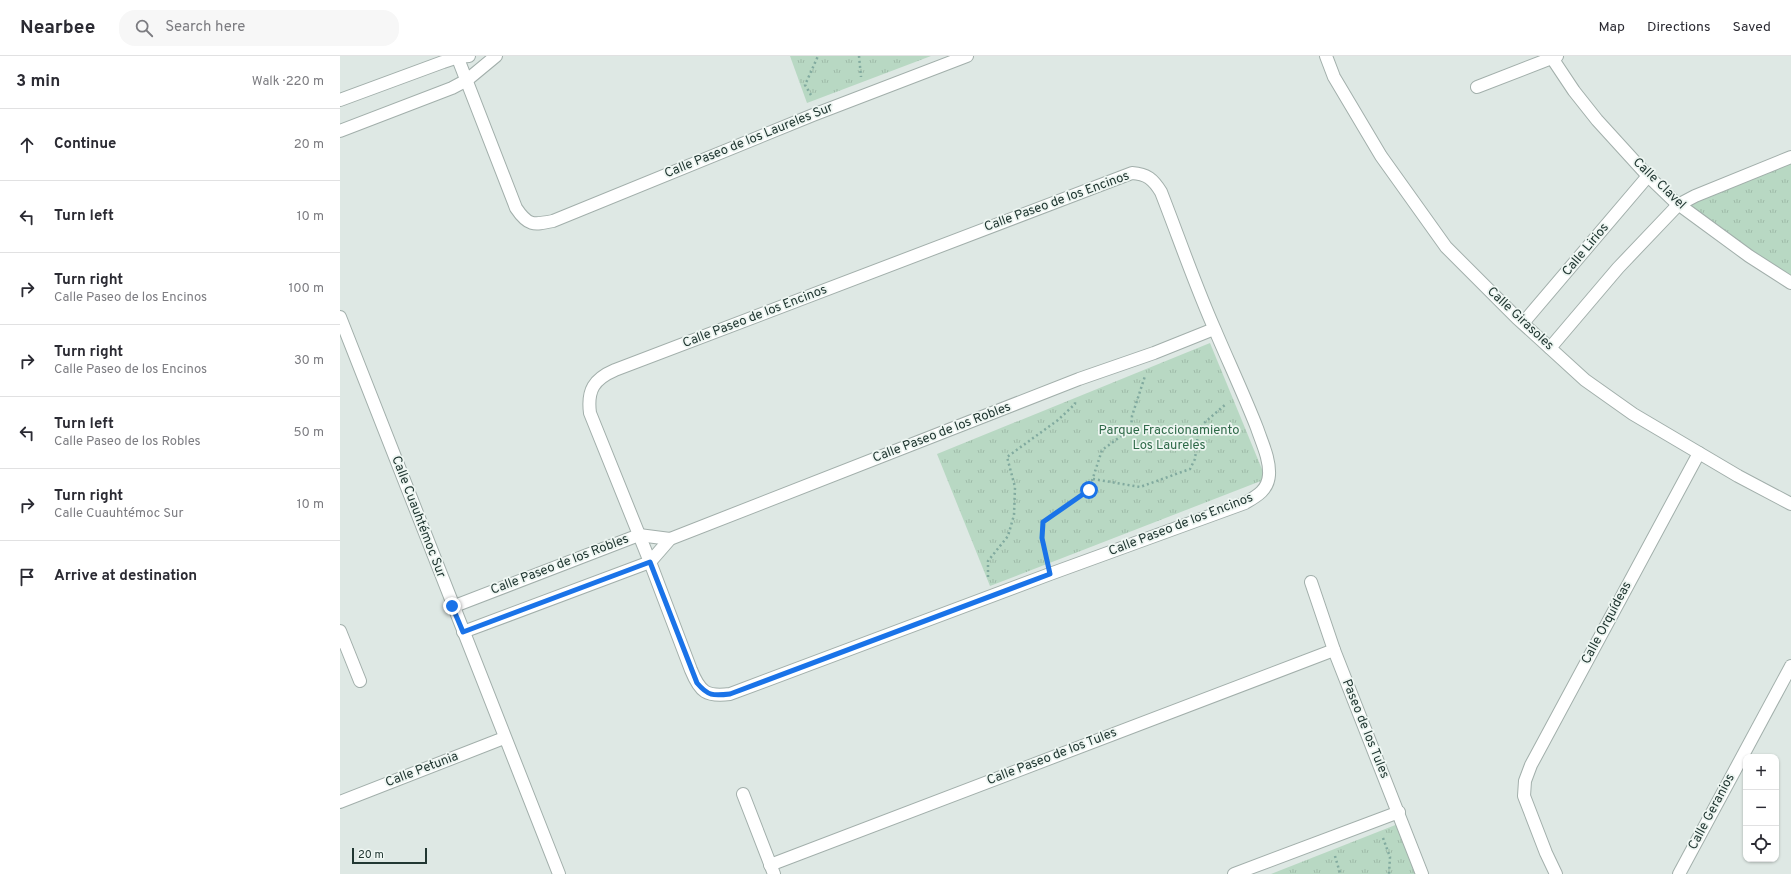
<!DOCTYPE html>
<html lang="en">
<head>
<meta charset="utf-8">
<style>
  :root { --surface:#fff; --page:#f7f7f7; --text:#2b2b33; --muted:#7c7c81; --line:#e1e1e2 }
  body { margin:0; font-family:Overpass,sans-serif; background:var(--page); color:var(--text) }
  .controls { position:absolute; right:12px; bottom:12px; display:grid; overflow:hidden; border-radius:8px; box-shadow:0 1px 3px #0004 }
  .controls button { width:36px; height:36px; display:grid; place-items:center; padding:0; border:0; border-bottom:1px solid var(--line); background:var(--surface); color:var(--text); font:20px sans-serif }
  .scale { position:absolute; left:12px; bottom:10px; width:75px; box-sizing:border-box; padding-left:4px; border:2px solid #213732; border-top:0; font-size:11px; line-height:14px; white-space:nowrap; color:#213732; -webkit-text-stroke:3px #eef6f2; paint-order:stroke }
  .stop { position:absolute; width:12px; height:12px; margin:-9px; border:3px solid #1a73e8; border-radius:50%; background:#fff }
  .stop.end { background:#1a73e8; border-color:#fff; box-shadow:0 1px 4px #0008 }
  .list { margin:0; padding:0; list-style:none }
  h2 { display:flex; justify-content:space-between; align-items:center; height:52px; margin:0; padding:0 16px; font-size:17px }
  h2 small { font-size:13px; font-weight:400; color:var(--muted) }
  .list li { display:grid; grid-template-columns:26px 1fr auto; gap:12px; align-items:center; box-sizing:border-box; height:72px; padding:0 16px; border-top:1px solid var(--line) }
  .list b { display:block; font-size:15px; white-space:nowrap }
  .list p { margin:0; font-size:13px; white-space:nowrap; color:var(--muted) }
  .list em { font-size:13px; font-style:normal; color:var(--muted) }
  .icon { flex:none; width:22px; height:22px; fill:none; stroke:currentColor; stroke-width:2; stroke-linecap:round; stroke-linejoin:round }
  .map { position:relative; flex:none; width:1451px; height:818px; overflow:hidden }
  header { display:flex; align-items:center; gap:24px; box-sizing:border-box; height:56px; padding:0 20px; background:var(--surface); border-bottom:1px solid var(--line) }
  header strong { font-size:19px }
  nav { display:flex; gap:22px; margin-inline-start:auto; font-size:14px }
  .search { width:280px; height:36px; background:var(--page); display:flex; align-items:center; gap:10px; box-sizing:border-box; padding:0 14px; border-radius:16px; color:var(--muted); font-size:15px }
  main { display:flex }
  aside { flex:1; background:var(--surface) }
  .map>svg:first-child { display:block }
  .grass { fill:url(#grass-tufts) }
  .lines { fill:none; stroke-linecap:round; stroke-linejoin:round }
  .minor-casing { stroke:#a2afab; stroke-width:14 }
  .path { stroke:#81aa9f; stroke-width:2.5; stroke-dasharray:2 3; stroke-linecap:butt }
  .minor { stroke:#fff; stroke-width:12 }
  .route { stroke:#1a73e8; stroke-width:5 }
  .labels { text-anchor:middle; dominant-baseline:central; stroke-width:3.5; stroke-linejoin:round; paint-order:stroke }
  .street-label { font-size:13px; fill:#213732; stroke:#eef6f2 }
  .park-label { font-size:13px; fill:#2f6a49; stroke:#eef6f2 }
</style>
</head>
<body>
<header>
<strong>Nearbee</strong>
<div class="search"><svg class="icon" aria-label="search" viewBox="0 0 24 24"><circle cx="10" cy="10" r="6"/><path d="M15 15l6 6"/></svg>Search here</div>
<nav><a>Map</a><a>Directions</a><a>Saved</a></nav>
</header>
<main>
<aside>
<h2>3 min<small>Walk · 220 m</small></h2>
<ul class="list">
<li><svg class="icon" aria-label="ahead" viewBox="0 0 24 24"><path d="M12 20V5M6 11l6-6 6 6"/></svg><div><b>Continue</b></div><em>20 m</em></li>
<li><svg class="icon" aria-label="left" viewBox="0 0 24 24"><path d="M17 20v-9H6M10 6l-5 5 5 5"/></svg><div><b>Turn left</b></div><em>10 m</em></li>
<li><svg class="icon" aria-label="right" viewBox="0 0 24 24"><path d="M7 20v-9h11M14 6l5 5-5 5"/></svg><div><b>Turn right</b><p>Calle Paseo de los Encinos</p></div><em>100 m</em></li>
<li><svg class="icon" aria-label="right" viewBox="0 0 24 24"><path d="M7 20v-9h11M14 6l5 5-5 5"/></svg><div><b>Turn right</b><p>Calle Paseo de los Encinos</p></div><em>30 m</em></li>
<li><svg class="icon" aria-label="left" viewBox="0 0 24 24"><path d="M17 20v-9H6M10 6l-5 5 5 5"/></svg><div><b>Turn left</b><p>Calle Paseo de los Robles</p></div><em>50 m</em></li>
<li><svg class="icon" aria-label="right" viewBox="0 0 24 24"><path d="M7 20v-9h11M14 6l5 5-5 5"/></svg><div><b>Turn right</b><p>Calle Cuauhtémoc Sur</p></div><em>10 m</em></li>
<li><svg class="icon" aria-label="arrive" viewBox="0 0 24 24"><path d="M6 21V4h12l-3 4 3 4H6"/></svg><div><b>Arrive at destination</b></div></li>
</ul>
</aside>
<div class="map">
<svg width="1451" height="818" viewBox="0 0 1451 818">
  <defs>
    <pattern id="grass-tufts" width="24" height="20" patternUnits="userSpaceOnUse"><rect width="24" height="20" fill="#b8d8c3"/><path d="M3 7l-1-3M5 7V3M7 7l1-3M15 17l-1-3M17 17v-4M19 17l1-3" fill="none" stroke="#9ebaa8"/></pattern>
  </defs>
  <rect width="100%" height="100%" fill="#dee8e4"/>
  <g class="grass">
    <polygon points="450,0 591,0 467,47"/>
    <polygon points="1451,103 1451,227 1339,149"/>
    <polygon points="870,287 926,423 650,530 597,398"/>
    <polygon points="1063,766 1082,818 931,818"/>
  </g>
  <g class="lines">
    <g class="minor-casing">
      <g id="minor">
        <path d="M117 0 176 152C188 170 193 169 213 165L473 59 627 0"/>
        <polyline points="986,0 994,21 1041,100 1106,191 1177,262 1245,324 1293,358 1398,420 1451,448"/>
        <polyline points="1212,2 1234,35 1257,64 1308,120 1334,145 1409,200 1451,227"/>
        <polyline points="1137,31 1217,0"/>
        <polyline points="0,44 103,6 118,1 129,0"/>
        <polyline points="0,75 112,32 127,24 156,0"/>
        <path d="M792 117C807 118 813 123 821 136 839 182 855 229 875 274 889 307 904 339 917 372 922 387 930 403 929 419 928 434 917 440 905 447L710 518 390 638C366 641 360 636 351 614L310 506 250 357C247 334 254 323 275 314Z"/>
        <polyline points="0,261 219,818"/>
        <polyline points="1183,267 1308,120"/>
        <polyline points="1210,292 1278,212 1338,149 1355,140 1451,101"/>
        <polyline points="971,526 994,594 1082,818"/>
        <polyline points="112,551 299,479 330,483"/>
        <polyline points="0,575 20,625"/>
        <polyline points="123,576 310,506 330,483 739,323 814,297 874,273"/>
        <polyline points="403,738 434,818"/>
        <polyline points="0,746 164,682"/>
        <polyline points="430,809 994,594"/>
        <polyline points="894,818 1059,756"/>
        <polyline points="1216,818 1206,797 1184,740 1185,725 1191,709 1359,397"/>
        <polyline points="1339,818 1451,610"/>
      </g>
    </g>
    <g class="path">
      <polyline points="519,0 521,21"/>
      <polyline points="471,39 465,29 478,0"/>
      <polyline points="753,423 800,431 850,413 855,403 858,377 864,367 886,348"/>
      <polyline points="706,500 702,482 703,466 749,434 762,394 791,373 792,360 805,320"/>
      <polyline points="648,521 648,505 668,480 674,459 675,431 667,401 718,364 735,348 735,344"/>
      <polyline points="1043,782 1050,801 1049,818"/>
      <polyline points="995,800 1000,817 999,818"/>
    </g>
    <use href="#minor" class="minor"/>
  </g>
  <g class="lines">
    <path class="route" d="M112 550 123 576 310 506 357 627C368 640 373 640 390 638L710 518 702 482 703 466 749 434"/>
  </g>
  <g class="labels">
    <g class="street-label">
      <text transform="translate(409 85) rotate(-22)">Calle Paseo de los Laureles Sur</text>
      <text transform="translate(1319 128) rotate(44)">Calle Clavel</text>
      <text transform="translate(717 146) rotate(-20)">Calle Paseo de los Encinos</text>
      <text transform="translate(1246 194) rotate(-50)">Calle Lirios</text>
      <text transform="translate(415 261) rotate(-21)">Calle Paseo de los Encinos</text>
      <text transform="translate(1180 263) rotate(43)">Calle Girasoles</text>
      <text transform="translate(602 377) rotate(-21)">Calle Paseo de los Robles</text>
      <text transform="translate(78 461) rotate(69)">Calle Cuauhtémoc Sur</text>
      <text transform="translate(841 469) rotate(-21)">Calle Paseo de los Encinos</text>
      <text transform="translate(220 509) rotate(-21)">Calle Paseo de los Robles</text>
      <text transform="translate(1267 567) rotate(-62)">Calle Orquídeas</text>
      <text transform="translate(1025 673) rotate(68)">Paseo de los Tules</text>
      <text transform="translate(712 701) rotate(-21)">Calle Paseo de los Tules</text>
      <text transform="translate(82 714) rotate(-21)">Calle Petunia</text>
      <text transform="translate(1372 756) rotate(-62)">Calle Geranios</text>
    </g>
    <g class="park-label">
      <text x="829" y="375">Parque Fraccionamiento<tspan x="829" dy="15">Los Laureles</tspan></text>
    </g>
  </g>
</svg>
<div class="controls">
<button>+</button>
<button>−</button>
<button><svg class="icon" aria-label="locate" viewBox="0 0 24 24"><circle cx="12" cy="12" r="6"/><path d="M12 2v4M12 18v4M2 12h4M18 12h4"/></svg></button>
</div>
<div class="scale">20 m</div>
<div class="stop" style="left:749px;top:434px"></div>
<div class="stop end" style="left:112px;top:550px"></div>
</div>
</main>
</body>
</html>
